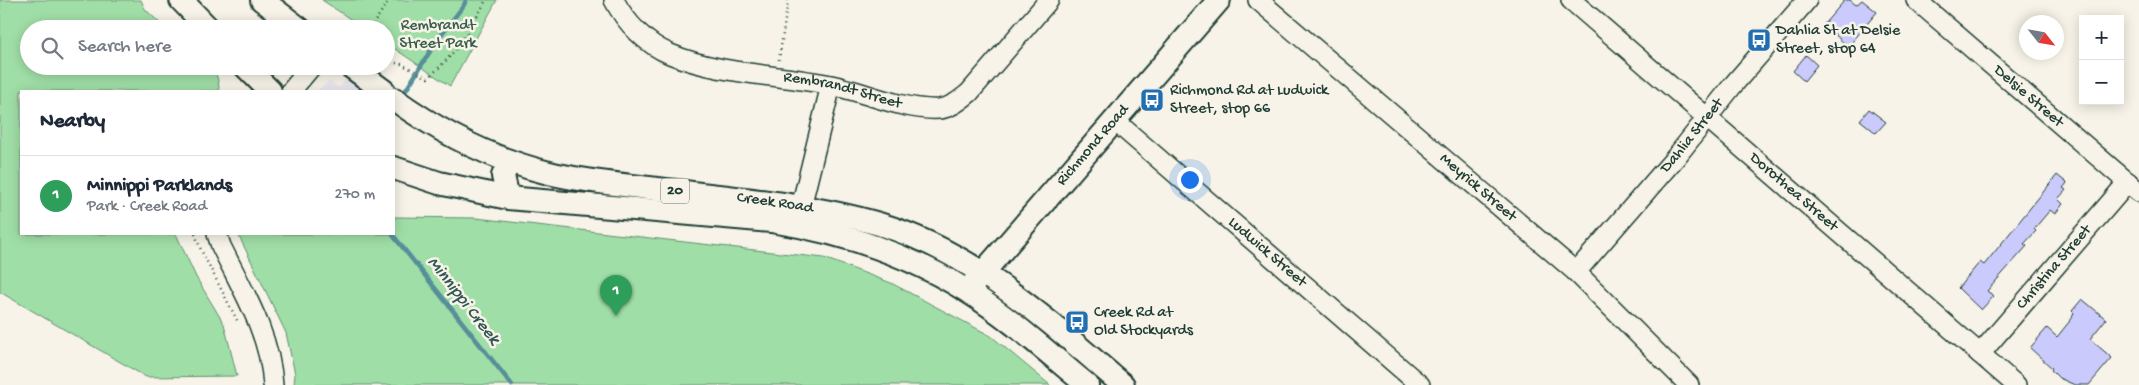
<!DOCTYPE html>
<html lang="en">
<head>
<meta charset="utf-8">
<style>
  :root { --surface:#fff; --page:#f2f2f3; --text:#1f2937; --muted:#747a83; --line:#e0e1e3; --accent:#0b8043 }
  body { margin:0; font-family:"Gochi Hand",sans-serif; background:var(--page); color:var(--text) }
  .controls { position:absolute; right:15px; top:15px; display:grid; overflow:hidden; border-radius:0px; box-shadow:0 2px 12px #0003 }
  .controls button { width:45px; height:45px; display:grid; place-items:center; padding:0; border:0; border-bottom:1px solid var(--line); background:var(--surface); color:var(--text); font:25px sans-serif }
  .compass { position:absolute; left:2019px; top:15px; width:45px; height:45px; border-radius:50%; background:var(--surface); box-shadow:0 2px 12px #0003; rotate:121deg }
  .you { position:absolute; left:1189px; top:179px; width:18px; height:18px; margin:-12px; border:4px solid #fff; border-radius:50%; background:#1a73e8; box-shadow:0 0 0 8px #1a73e833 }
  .badge { display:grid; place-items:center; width:32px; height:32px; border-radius:50%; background:var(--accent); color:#fff; font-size:16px; font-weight:700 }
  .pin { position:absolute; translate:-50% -41px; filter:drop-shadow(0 1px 2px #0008) }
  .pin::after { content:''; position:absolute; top:26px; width:18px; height:15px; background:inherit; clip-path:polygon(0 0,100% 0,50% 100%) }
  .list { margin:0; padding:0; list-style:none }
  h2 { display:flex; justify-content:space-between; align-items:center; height:65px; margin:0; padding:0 20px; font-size:21px }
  h2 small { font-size:16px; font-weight:400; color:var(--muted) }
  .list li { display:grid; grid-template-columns:32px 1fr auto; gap:15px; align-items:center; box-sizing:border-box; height:80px; padding:0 20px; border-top:1px solid var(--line) }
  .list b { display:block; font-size:19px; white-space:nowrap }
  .list p { margin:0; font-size:16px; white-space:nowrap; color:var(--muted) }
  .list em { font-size:16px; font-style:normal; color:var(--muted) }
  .icon { flex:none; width:28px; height:28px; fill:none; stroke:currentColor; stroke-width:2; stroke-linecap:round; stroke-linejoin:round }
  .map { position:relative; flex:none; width:2139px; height:385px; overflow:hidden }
  .search { position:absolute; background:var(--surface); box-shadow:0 2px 12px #0003; left:20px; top:20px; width:375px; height:55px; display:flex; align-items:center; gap:12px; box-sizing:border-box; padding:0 18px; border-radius:28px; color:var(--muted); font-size:19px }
  .panel { position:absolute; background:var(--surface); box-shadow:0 2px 12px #0003; left:20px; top:90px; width:375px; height:145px; border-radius:0px }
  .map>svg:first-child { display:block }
  .built { fill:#eae7ee }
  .green { fill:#a0dea7; stroke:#608e6e }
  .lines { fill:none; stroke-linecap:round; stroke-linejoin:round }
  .stream { stroke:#578f99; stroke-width:4.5 }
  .building { fill:#cbcafc; stroke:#1f3d34 }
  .minor-casing { stroke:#1f3d34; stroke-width:22 }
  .major-casing { stroke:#1f3d34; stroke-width:26 }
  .path { stroke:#1f3d34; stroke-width:2.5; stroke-dasharray:1 4; stroke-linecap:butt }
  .minor { stroke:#f7f3e8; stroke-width:19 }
  .major { stroke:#f7f3e8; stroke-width:22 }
  .labels { text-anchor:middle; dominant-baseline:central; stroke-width:5; stroke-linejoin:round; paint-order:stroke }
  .shield { fill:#f7f3e8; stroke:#60746a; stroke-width:1 }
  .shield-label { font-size:15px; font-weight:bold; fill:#1f3d34 }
  .park-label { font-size:16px; fill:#395d4b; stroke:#f7f3e8 }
  .poi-label { font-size:16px; fill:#1f3d34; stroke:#f7f3e8; text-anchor:start }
  .street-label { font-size:16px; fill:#1f3d34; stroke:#f7f3e8 }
  .water-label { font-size:18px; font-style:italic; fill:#325856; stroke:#f7f3e8 }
</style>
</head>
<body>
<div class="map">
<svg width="2139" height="385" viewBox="0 0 2139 385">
  <rect width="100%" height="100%" fill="#f7f3e8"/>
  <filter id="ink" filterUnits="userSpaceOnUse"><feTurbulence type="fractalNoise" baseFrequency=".02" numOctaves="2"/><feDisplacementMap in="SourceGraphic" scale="10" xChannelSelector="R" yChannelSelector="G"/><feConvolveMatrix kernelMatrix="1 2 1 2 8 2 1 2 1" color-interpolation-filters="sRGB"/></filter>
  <g filter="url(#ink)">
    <polygon class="built" points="347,78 366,91 317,91 329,81 339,88"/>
    <g class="green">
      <path d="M0 0H141L145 9 166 29H29V66H209C217 71 219 82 219 91H21V234H176L196 277 224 324 237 376 146 377 0 292Z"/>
      <polygon points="322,0 497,0 450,86 386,43 386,29 365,29"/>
      <polygon points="394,217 476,218 824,258 891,283 991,336 1050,385 294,385 295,374 286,333 238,234 394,234"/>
    </g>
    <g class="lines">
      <g class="stream">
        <polyline points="403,95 437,40 464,5 466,0"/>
        <polyline points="392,234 512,385"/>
      </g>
    </g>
    <g class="building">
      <polygon points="1845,0 1850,0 1856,5 1862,0 1877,12 1848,47 1824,24"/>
      <polygon points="1806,55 1817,65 1804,81 1793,71"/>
      <polygon points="1869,109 1886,122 1876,133 1860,120"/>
      <polygon points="2057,175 2067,183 2063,188 2066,190 2058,199 2063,204 2055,214 2050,210 2034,229 2036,231 2024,244 2027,246 1987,291 1994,296 1981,310 1958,288 1980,262 1984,265"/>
      <polygon points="2082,299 2106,319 2090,339 2112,358 2089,385 2075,385 2059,378 2051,370 2052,368 2030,348 2047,328 2057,337 2073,317 2072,316 2074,313 2072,311"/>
    </g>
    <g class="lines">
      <g class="minor-casing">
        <g id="minor">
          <path id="s1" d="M614 0C626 23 646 44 670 54 721 75 778 74 831 85 865 92 905 111 939 109 951 108 960 100 969 93L1049 0"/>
          <path id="s2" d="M1258 0 1576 272 1689 385"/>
          <path id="s3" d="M1571 0 2016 385"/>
          <path id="s4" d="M1916 0 2139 192"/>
          <polyline points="291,91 312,66"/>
          <path id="s5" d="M1115 121 1420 385"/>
          <polyline points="801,207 831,85"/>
          <path d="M217 234 221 246C243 291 270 334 273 385"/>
          <path id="s6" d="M1576 272 1676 157 1733 85 1807 0"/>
          <path id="s7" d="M1980 354 2128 182"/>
        </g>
      </g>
      <g class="major-casing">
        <g id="major">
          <polyline points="181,0 209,29"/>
          <polyline points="262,0 300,29"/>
          <polyline points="245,66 270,91"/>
          <polyline points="350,66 384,91"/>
          <path id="s8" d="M394 99C441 133 491 159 549 173 582 181 615 184 649 188 724 197 808 203 879 224 976 253 1048 321 1123 385"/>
          <path d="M394 168 439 183 508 198 771 221C841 232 907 253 967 291 1010 318 1048 353 1087 385"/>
          <polyline points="508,198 503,176 509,161"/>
          <path id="s9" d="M974 283 1219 0"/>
        </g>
      </g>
      <g class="path">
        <polyline points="370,29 389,0"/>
        <polyline points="779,60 788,0"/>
        <path d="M386 61 401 64 428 78C456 53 469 33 486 0"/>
        <polyline points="195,234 201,250 238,322"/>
      </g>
      <use href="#minor" class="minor"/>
      <use href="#major" class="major"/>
    </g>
  </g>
  <defs>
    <g id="bus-square" transform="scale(1.25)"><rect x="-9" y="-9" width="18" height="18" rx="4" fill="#1f6fb2" stroke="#f7f3e8"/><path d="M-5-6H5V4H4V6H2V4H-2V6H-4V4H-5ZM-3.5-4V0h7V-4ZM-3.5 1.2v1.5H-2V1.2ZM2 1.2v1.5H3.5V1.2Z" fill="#fff"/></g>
  </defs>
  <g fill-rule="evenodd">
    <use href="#bus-square" x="1759" y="40"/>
    <use href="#bus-square" x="1152" y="100"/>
    <use href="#bus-square" x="1077" y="322"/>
  </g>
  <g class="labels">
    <rect class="shield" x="661" y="178.5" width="28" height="25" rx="4"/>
    <g class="shield-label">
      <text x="675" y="191">20</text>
    </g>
    <g class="park-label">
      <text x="438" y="26">Rembrandt<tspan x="438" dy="18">Street Park</tspan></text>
    </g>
    <g class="poi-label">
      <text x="1776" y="31">Dahlia St at Delsie<tspan x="1776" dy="18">Street, stop 64</tspan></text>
      <text x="1170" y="91">Richmond Rd at Ludwick<tspan x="1170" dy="18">Street, stop 66</tspan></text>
      <text x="1094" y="313">Creek Rd at<tspan x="1094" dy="18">Old Stockyards</tspan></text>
    </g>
    <g class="street-label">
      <text stroke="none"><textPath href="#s1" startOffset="256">Rembrandt Street</textPath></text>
      <text stroke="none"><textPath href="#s4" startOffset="148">Delsie Street</textPath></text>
      <text stroke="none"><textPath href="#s6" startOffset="179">Dahlia Street</textPath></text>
      <text stroke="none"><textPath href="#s9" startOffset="182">Richmond Road</textPath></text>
      <text stroke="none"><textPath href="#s2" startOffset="289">Meyrick Street</textPath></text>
      <text stroke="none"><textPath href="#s3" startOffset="294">Dorothea Street</textPath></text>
      <text stroke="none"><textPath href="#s8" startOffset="401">Creek Road</textPath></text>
      <text stroke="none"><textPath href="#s5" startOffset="201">Ludwick Street</textPath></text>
      <text stroke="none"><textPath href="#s7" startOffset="114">Christina Street</textPath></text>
    </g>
    <g class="water-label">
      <text transform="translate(463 301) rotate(52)">Minnippi Creek</text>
    </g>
  </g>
</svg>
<div class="controls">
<button>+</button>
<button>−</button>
</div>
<svg class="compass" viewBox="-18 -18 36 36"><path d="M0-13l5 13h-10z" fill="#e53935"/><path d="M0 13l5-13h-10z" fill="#747a83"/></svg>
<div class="you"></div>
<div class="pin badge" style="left:616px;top:316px;background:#2e9e5b">1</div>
<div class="search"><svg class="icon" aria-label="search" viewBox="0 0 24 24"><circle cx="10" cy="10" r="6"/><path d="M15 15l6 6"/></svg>Search here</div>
<section class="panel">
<h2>Nearby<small></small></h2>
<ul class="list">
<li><span class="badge" style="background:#2e9e5b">1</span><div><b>Minnippi Parklands</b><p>Park · Creek Road</p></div><em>270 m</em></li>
</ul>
</section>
</div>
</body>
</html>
